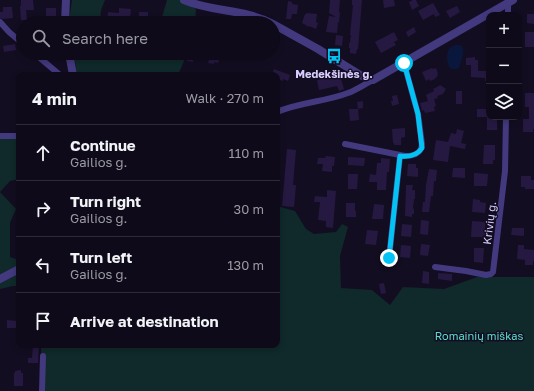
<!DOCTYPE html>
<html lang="en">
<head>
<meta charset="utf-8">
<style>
  :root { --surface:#0e0a19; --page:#171322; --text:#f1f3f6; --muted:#9b9aa2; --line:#2e2b38 }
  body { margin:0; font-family:"Golos Text",sans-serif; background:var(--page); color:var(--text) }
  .controls { position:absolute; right:12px; top:12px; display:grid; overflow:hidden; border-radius:8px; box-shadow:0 2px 6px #0003 }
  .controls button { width:36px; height:36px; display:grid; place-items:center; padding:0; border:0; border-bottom:1px solid var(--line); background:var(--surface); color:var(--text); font:20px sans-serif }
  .stop { position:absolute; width:12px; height:12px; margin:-9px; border:3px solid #03c3f5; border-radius:50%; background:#fff }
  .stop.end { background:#03c3f5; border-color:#fff; box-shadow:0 1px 4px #0008 }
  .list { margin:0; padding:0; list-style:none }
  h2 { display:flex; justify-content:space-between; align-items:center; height:52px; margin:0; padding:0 16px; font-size:17px }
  h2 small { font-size:13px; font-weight:400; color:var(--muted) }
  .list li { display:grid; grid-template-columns:26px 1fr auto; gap:12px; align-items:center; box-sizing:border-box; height:56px; padding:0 16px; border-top:1px solid var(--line) }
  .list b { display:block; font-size:15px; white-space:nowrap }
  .list p { margin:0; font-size:13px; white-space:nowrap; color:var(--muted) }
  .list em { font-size:13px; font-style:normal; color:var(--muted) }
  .icon { flex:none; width:22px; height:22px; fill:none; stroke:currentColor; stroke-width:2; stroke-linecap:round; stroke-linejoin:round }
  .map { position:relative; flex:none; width:534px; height:391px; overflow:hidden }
  .search { position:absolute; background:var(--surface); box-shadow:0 2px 6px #0003; left:16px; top:16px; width:264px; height:44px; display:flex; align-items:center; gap:10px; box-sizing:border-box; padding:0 14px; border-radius:22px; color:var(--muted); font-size:15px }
  .panel { position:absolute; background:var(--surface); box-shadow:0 2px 6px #0003; left:16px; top:72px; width:264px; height:276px; border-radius:8px }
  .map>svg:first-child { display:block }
  .green { fill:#10292a }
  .water { fill:#0a173d }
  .building { fill:#261941 }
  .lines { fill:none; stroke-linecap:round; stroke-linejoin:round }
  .minor { stroke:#43397f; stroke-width:6 }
  .tertiary { stroke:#43397f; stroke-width:8 }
  .route { stroke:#03c3f5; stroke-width:5 }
  .labels { text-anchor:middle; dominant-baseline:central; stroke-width:3; stroke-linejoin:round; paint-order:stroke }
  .poi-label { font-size:11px; font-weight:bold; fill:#d8cdfe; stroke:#130d21 }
  .street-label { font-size:11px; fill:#d8cdfe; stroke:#130d21 }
  .park-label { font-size:11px; fill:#5addcb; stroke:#130d21 }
</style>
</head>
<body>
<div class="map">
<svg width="534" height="391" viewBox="0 0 534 391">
  <rect width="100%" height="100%" fill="#130d21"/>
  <g class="green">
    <polygon points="72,0 105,0 101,10 100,23 69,23 69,20"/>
    <polygon points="167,0 181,0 196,9 195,23 164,23 162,17"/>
    <polygon points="74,53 187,53 184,61 178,75 77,75"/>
    <polygon points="0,138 19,138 19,179 10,181 0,192 16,209 10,223 10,257 19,260 19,267 0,276"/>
    <polygon points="277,206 295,211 306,229 314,234 336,232 342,224 348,227 340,256 341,288 372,290 390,305 403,287 444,289 477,277 534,277 534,391 42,391 41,345 277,345"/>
    <polygon points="19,272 19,286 13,286 0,289 0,282"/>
  </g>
  <path class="water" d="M458 45 462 46C465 53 461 61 459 68 445 75 446 53 449 49 451 46 455 45 458 45Z"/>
  <g class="building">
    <polygon points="21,0 33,0 34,10 26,10 27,20 21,20 20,6 21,6"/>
    <polygon points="330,0 340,0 339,12 340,12 339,22 338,22 337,33 326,32 329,16 336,17 329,13"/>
    <polygon points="352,0 362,0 358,49 357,49 356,54 350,53 350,48 349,48 349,43 350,43 351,35 350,35 353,5 352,5"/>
    <polygon points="383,0 394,0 395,6 384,8"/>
    <polygon points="413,0 416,0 419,6 412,10 409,2"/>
    <polygon points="288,1 292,2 292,4 298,5 297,14 292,14 291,19 286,19"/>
    <polygon points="433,3 440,15 435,17 434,14 423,20 418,11"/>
    <polygon points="457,6 460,12 450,18 446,11"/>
    <polygon points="3,7 12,7 13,18 3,19 0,18 0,12 3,12"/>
    <polygon points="46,8 56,8 56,17 46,18"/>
    <polygon points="119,8 131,9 130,19 119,19 119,23 107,23 108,12 119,13"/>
    <rect x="139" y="12" width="9" height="8"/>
    <polygon points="307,13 317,14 316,22 318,23 316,29 309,26 309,27 302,23 305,14 306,14"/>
    <polygon points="527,14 534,14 534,24 527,23"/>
    <polygon points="414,27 416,32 408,37 406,32"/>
    <polygon points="394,32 398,40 394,42 396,45 381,53 375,42"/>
    <rect x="525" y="32" width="9" height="15"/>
    <polygon points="336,35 343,36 342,46 335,45"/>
    <polygon points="15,44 16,50 4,52 3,46"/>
    <polygon points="187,53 193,53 193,62 187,61"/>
    <polygon points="211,53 220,53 219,56 220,57 218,63 214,62 214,64 208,63"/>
    <polygon points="475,57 475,60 478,60 478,71 489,71 489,81 485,81 485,78 471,77 471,65 466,65 466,58"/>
    <polygon points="432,68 433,69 436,68 438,74 437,75 438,76 435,78 435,79 430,81 429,79 426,81 422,72"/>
    <polygon points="274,69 290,75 288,81 283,79 283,81 277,79 277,75 272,75"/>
    <polygon points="339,72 344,89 339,91 337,86 319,90 317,80 334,76 334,73"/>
    <polygon points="440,85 446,89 443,94 437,96 438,98 434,99 436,106 434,107 435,111 425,113 424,110 422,111 420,103 428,101 426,95 434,91 433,89 439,86"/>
    <rect x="456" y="91" width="6" height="13"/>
    <polygon points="525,93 534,93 534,129 533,129 533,132 523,132 523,119 529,119 529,107 525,107"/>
    <polygon points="397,95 399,104 392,106 391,101 393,101 392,96"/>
    <polygon points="363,101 363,108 358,109 359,120 350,121 349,109 358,109 357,102"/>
    <polygon points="477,109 487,109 487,113 489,113 489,117 477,117"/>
    <rect x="487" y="117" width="10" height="13"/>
    <polygon points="405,128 405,137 401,138 401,145 394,145 394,143 393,143 392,129"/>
    <polygon points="457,129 464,131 461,143 466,144 465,149 450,146 448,162 433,160 436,140 448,142 451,133 456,134"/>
    <polygon points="484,145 495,145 495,160 493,160 493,164 483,164"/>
    <polygon points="287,149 296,150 293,185 296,185 294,207 282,206"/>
    <polygon points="326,156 335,157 334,166 332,166 332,172 322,171 323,164 317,164 318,158 325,158"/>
    <polygon points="348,157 365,158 364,166 348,165"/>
    <polygon points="381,158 390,159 389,172 387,172 386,190 377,190 377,182 369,182 370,174 376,175 377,163 381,163"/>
    <polygon points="408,164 416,164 416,168 418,168 418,177 407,176"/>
    <polygon points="453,168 465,168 465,178 452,177"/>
    <polygon points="429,169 437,170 436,181 434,181 433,196 431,196 429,212 422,212 423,202 425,202 426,185"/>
    <polygon points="474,173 488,174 487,186 474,186"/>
    <polygon points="348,174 358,174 357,189 348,189"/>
    <polygon points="521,176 531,176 531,180 534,180 534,189 525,189 525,187 521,187"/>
    <polygon points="406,185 413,185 412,190 415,190 415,199 414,199 413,208 414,209 414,214 412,214 412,217 405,216"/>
    <polygon points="327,190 336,191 333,228 326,227 326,221 318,220 320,202 314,202 315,196 327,197"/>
    <polygon points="473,199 480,200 480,202 486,203 485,213 472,212"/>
    <polygon points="346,203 355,203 355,211 356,211 356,217 346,217"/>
    <polygon points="374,204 384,205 383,219 372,219"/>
    <polygon points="421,220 429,221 428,235 420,234"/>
    <polygon points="472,221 485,222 485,237 471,237"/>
    <polygon points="402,224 412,225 411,237 401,236"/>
    <polygon points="512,228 524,228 524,236 511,235"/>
    <polygon points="367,230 378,231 376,245 365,244"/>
    <polygon points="421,244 430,245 428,256 420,255"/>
    <polygon points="401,245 411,246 410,258 400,257"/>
    <polygon points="518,245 524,245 524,249 534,250 534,261 533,261 533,265 525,265 525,260 517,259"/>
    <polygon points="474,248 484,248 483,263 474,262"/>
    <polygon points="423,271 429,272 429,284 422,283"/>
    <polygon points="438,273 452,274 452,281 438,279"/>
    <polygon points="384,283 386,293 381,294 379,284"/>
    <polygon points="7,320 17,321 16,328 7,328"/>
    <polygon points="33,345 39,345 38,363 28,363 28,358 32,358"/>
    <polygon points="21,370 21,373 23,373 23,386 14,386 14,373 15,373 15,371"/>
  </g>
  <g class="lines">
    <g class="minor">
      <polyline points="508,15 508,3"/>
      <polyline points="0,22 9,32 23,44"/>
      <polyline points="34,53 60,75"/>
      <path d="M277 112C300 102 325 102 348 93 356 90 365 84 373 80"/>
      <polyline points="0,136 19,136"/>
      <path d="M345 144 405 156C414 156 421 154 422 144L418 114 404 63"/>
      <polyline points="389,258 400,156"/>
      <polyline points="435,267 466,271 486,275 491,274 493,272 505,171 506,117"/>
      <polyline points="42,391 43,356"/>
    </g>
    <g class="tertiary">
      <path d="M184 0C212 12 244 9 271 23"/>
      <polyline points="65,23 66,0"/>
      <polyline points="273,24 318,49 360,75 373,80 513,0"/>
      <polyline points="69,53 73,75"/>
      <polyline points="0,279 19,269"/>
    </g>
  </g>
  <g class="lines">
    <path class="route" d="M389 258 400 156C409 157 417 156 422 148L418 114 404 63"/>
  </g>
  <defs>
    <g id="bus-bare" transform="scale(1.2)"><path d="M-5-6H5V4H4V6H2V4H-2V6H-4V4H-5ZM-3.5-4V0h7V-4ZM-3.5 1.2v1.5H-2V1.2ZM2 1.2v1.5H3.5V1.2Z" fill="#03c3f5" stroke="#130d21" stroke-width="2.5" paint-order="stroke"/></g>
  </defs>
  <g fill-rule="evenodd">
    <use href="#bus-bare" x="334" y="56"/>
  </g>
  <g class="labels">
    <g class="poi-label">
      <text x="334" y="73">Medekšinės g.</text>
    </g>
    <g class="street-label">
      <text transform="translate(489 223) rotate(-83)">Krivių g.</text>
    </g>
    <g class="park-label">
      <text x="479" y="335">Romainių miškas</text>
    </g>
  </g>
</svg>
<div class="controls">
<button>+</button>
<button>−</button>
<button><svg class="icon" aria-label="layers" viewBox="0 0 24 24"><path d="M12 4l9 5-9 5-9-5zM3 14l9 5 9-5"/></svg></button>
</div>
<div class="stop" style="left:404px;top:63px"></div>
<div class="stop end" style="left:389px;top:258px"></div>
<div class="search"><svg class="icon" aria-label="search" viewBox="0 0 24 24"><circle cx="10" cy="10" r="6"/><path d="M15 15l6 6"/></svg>Search here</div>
<section class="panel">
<h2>4 min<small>Walk · 270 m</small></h2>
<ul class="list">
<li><svg class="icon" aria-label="ahead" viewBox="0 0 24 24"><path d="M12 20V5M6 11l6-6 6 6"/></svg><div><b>Continue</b><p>Gailios g.</p></div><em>110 m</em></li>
<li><svg class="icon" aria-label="right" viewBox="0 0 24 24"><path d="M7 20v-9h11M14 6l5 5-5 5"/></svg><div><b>Turn right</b><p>Gailios g.</p></div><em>30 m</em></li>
<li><svg class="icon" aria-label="left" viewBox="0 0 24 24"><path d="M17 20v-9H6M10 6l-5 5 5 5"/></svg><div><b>Turn left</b><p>Gailios g.</p></div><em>130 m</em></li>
<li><svg class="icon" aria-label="arrive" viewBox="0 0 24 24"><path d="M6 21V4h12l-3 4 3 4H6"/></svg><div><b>Arrive at destination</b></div></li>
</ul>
</section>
</div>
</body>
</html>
